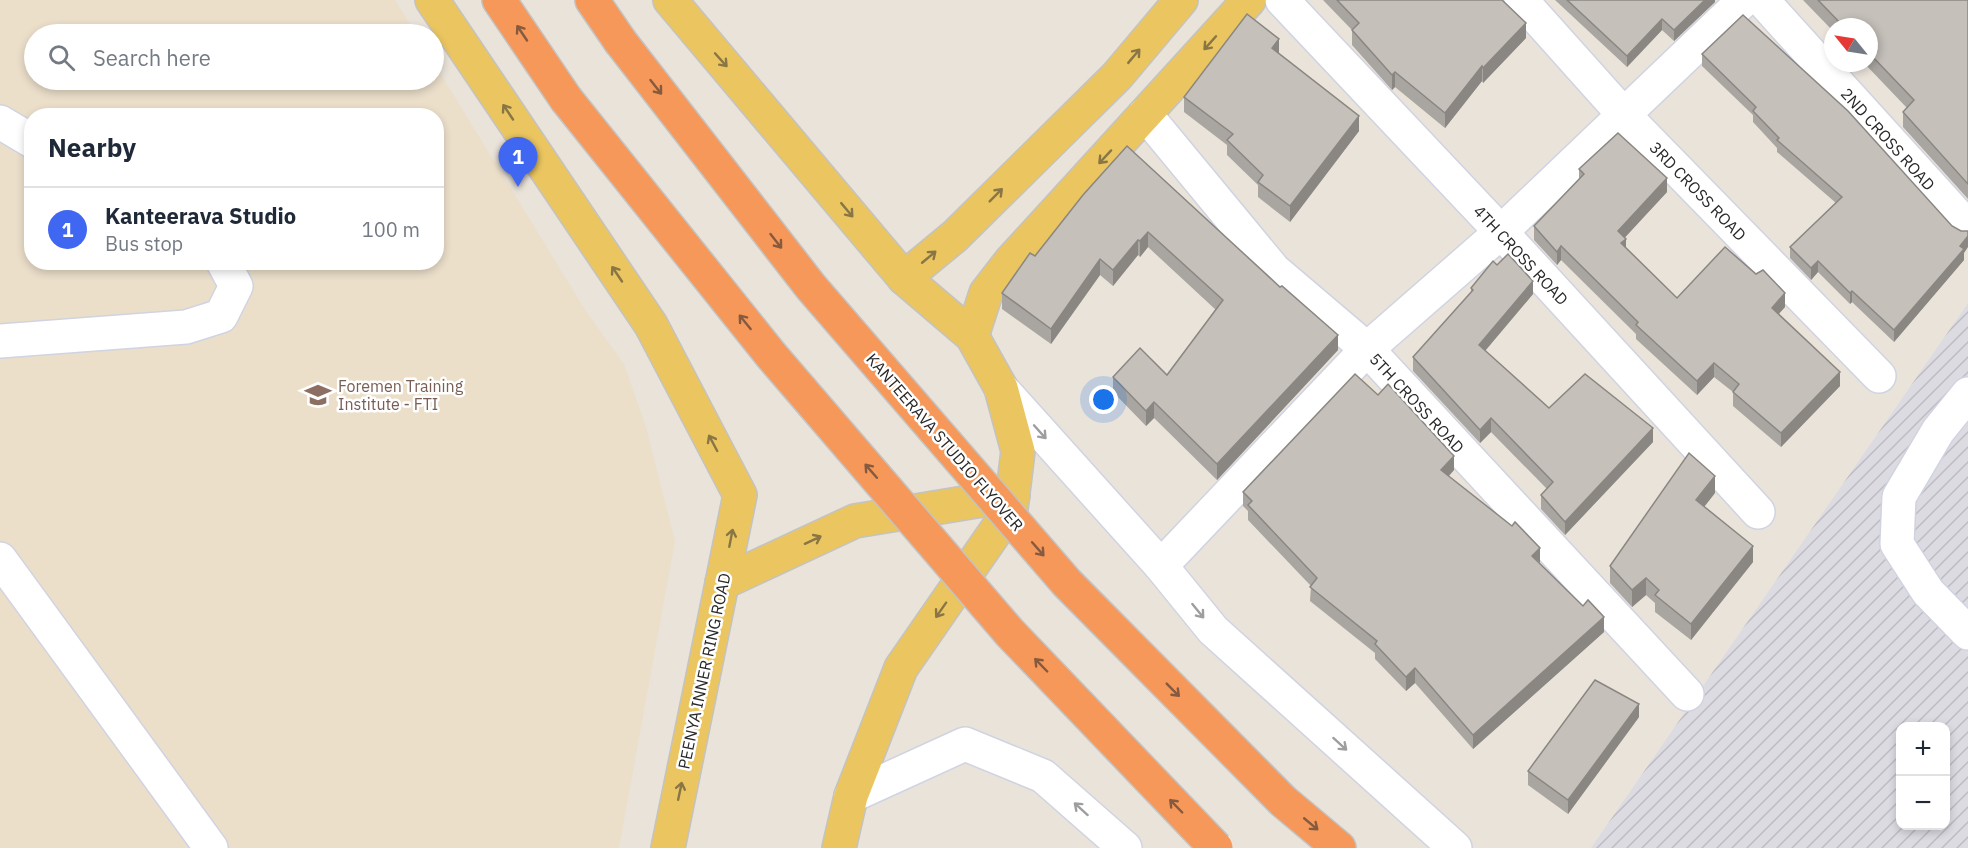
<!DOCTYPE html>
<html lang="en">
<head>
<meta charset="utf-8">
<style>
  :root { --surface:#fff; --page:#f6f6f7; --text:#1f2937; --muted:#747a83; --line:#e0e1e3; --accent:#4067f1 }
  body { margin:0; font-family:"IBM Plex Sans",sans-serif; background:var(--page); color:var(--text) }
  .controls { position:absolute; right:18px; bottom:18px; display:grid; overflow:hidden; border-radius:12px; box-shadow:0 3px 9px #0003 }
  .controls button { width:54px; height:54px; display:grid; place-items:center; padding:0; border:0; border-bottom:2px solid var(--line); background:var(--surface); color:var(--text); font:30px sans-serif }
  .compass { position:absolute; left:1824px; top:18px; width:54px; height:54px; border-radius:50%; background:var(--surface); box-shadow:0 3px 9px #0003; rotate:300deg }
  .you { position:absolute; left:1104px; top:400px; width:21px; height:21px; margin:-15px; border:4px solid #fff; border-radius:50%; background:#1a73e8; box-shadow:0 0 0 9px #1a73e833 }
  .badge { display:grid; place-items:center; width:39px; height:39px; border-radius:50%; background:var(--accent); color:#fff; font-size:20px; font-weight:700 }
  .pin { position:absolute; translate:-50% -50px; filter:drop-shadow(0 2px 3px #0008) }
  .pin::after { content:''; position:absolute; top:32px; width:21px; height:18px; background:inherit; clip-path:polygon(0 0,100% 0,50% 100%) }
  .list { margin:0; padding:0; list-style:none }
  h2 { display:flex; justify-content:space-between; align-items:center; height:78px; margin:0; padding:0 24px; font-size:26px }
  h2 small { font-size:20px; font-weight:400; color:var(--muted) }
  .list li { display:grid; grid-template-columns:39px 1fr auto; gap:18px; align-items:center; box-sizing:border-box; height:84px; padding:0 24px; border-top:2px solid var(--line) }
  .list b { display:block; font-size:22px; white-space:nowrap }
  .list p { margin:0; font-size:20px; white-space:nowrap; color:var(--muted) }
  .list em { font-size:20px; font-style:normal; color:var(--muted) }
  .icon { flex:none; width:33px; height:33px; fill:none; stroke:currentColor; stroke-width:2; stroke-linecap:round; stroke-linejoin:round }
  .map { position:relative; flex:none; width:1968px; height:848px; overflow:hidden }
  .search { position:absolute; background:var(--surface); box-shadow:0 3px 9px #0003; left:24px; top:24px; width:420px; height:66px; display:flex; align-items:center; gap:15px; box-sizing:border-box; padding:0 21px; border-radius:33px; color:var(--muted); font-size:22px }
  .panel { position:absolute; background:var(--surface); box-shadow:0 3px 9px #0003; left:24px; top:108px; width:420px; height:162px; border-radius:24px }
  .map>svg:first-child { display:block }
  .industrial { fill:url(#industrial-furrows); fill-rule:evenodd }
  .education { fill:#ebdfca; fill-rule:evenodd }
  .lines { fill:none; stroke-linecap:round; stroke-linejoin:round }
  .minor-casing { stroke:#d0d3e1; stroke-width:36 }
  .major-casing { stroke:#c3c3c3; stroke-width:36 }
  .highway-casing { stroke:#c3c3c3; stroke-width:36 }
  .minor { stroke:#fff; stroke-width:33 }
  .major { stroke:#eac560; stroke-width:33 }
  .highway { stroke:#f69859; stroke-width:33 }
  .highway-bridge-casing { stroke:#c3c3c3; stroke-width:36; stroke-linecap:butt }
  .highway-bridge { stroke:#f69859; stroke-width:33 }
  .wall { fill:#a9a5a0 }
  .shaded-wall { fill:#8a8682 }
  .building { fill:#c5c0ba; stroke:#8a8682; stroke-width:1.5 }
  .oneway { stroke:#855a3e }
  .oneway2 { stroke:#897644 }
  .oneway3 { stroke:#9e9e9e }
  .labels { text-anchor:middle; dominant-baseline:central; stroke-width:5; stroke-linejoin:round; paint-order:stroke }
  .street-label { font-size:16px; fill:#282828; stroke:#fff }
  .education-label { font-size:16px; fill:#785e54; stroke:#fff; text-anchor:start }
</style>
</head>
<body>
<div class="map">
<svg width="1968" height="848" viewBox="0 0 1968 848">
  <defs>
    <pattern id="industrial-furrows" width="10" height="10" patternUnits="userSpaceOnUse" patternTransform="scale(1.5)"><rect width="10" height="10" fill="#dddbe2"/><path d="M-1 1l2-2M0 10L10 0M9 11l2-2" fill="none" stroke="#bebcc2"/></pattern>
  </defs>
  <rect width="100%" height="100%" fill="#eae3da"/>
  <path class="industrial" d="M1968 303V848H1591ZM1900 726H1946V826H1900Z"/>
  <path class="education" d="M0 0H395L416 34H34V80H434V63L586 311 624 364 646 427 675 541 619 848H0ZM32 116H436V262H32Z"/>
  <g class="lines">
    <g class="minor-casing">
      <g id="minor">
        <polyline points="1282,0 1501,232 1758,512"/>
        <polyline points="1521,0 1624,115 1879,376"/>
        <polyline points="1762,0 1966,225"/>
        <polyline points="1145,114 1274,270 1367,349 1687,694"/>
        <polyline points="0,122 32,141"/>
        <polyline points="0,341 186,327 221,316 236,286 223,262"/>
        <polyline points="1001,388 1161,566 1213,630 1455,848"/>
        <polyline points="1968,394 1938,431 1899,497 1897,544 1928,592 1968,633"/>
        <polyline points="0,559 211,848"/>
        <polyline points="1161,566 1367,349 1501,232 1744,0"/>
        <polyline points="851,796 965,744 1043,776 1125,848"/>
      </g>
    </g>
    <g class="major-casing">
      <g id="major">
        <polyline points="432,0 651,325 740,495 668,848"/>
        <polyline points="670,0 904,278 972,336 1001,388 1018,451 1011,509 901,668 851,796 839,848"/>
        <polyline points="904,278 955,236 1117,76 1181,0"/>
        <polyline points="972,336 986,293 1010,262 1249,0"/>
        <polyline points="722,583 855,521 1013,495"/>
      </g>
    </g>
    <g class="highway-casing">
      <g id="highway">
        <polyline points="499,0 566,99"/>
        <polyline points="592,0 620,41"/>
        <polyline points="1283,801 1339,848"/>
      </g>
    </g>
    <use href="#minor" class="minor"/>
    <use href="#major" class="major"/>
    <use href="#highway" class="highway"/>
    <g class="highway-bridge-casing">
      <g id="highway-bridge">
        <polyline points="620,41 811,287 1067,583 1283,801"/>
        <polyline points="566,99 771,355 1010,633 1216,848"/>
      </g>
    </g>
    <use href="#highway-bridge" class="highway-bridge"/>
  </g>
  <g class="wall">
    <polygon points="1323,0 1502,0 1526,38 1483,83 1482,81 1445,128 1395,87 1392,90 1352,45 1352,30"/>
    <polygon points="1555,0 1715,0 1715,2 1674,41 1662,30 1627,67"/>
    <polygon points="1803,0 1968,0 1968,199 1903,127 1903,112 1907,108 1864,63 1869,63 1869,27 1833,27 1833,31"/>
    <polygon points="1279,53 1359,131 1290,222 1258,197 1258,185 1227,155 1227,145 1184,112 1184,97"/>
    <polygon points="1702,54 1964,253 1964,260 1894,342 1852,302 1850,304 1818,272 1811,280 1790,258 1790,247 1836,203 1777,152 1777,148 1753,122 1753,115 1702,66"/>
    <polygon points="1127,146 1338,350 1217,480 1154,418 1146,426 1113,392 1113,377 1167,375 1216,310 1148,247 1140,257 1138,255 1113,286 1100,275 1051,344 1002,309 1002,293 1035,256"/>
    <polygon points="1579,169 1667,192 1625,237 1626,248 1677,298 1785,307 1779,314 1840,386 1781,447 1733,406 1733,392 1714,377 1697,395 1636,339 1636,334 1561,260 1557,265 1534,240 1534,226 1579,179"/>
    <polygon points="1471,288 1533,294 1485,351 1549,408 1653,442 1565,535 1541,509 1541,495 1547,489 1491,432 1480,443 1413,371 1413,357 1471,293"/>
    <polygon points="1454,470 1449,476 1539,563 1604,632 1473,749 1415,683 1406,691 1375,659 1375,653 1310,601 1311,586 1248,520 1248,511 1243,506 1243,492"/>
    <polygon points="1715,493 1704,507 1753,562 1691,640 1655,612 1655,603 1646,595 1632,607 1610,583 1610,566"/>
    <polygon points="1639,717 1568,814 1528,785 1528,771"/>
  </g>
  <g class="shaded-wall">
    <polygon points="1705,0 1715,0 1715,2 1674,41 1674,30"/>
    <polygon points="1662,19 1662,30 1627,67 1627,56"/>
    <polygon points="1526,23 1526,38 1483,83 1483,68"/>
    <polygon points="1279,39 1279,55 1272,48"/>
    <polygon points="1482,66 1482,81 1445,128 1445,113"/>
    <polygon points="1395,72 1395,87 1392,90 1392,75"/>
    <polygon points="1359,116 1359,131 1290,222 1290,206"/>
    <polygon points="1667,178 1667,192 1618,245 1618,231"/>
    <polygon points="1148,232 1148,247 1140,257 1140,241"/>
    <polygon points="1968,236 1968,247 1964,253 1964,260 1894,342 1894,330"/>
    <polygon points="1626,239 1626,252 1621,243"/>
    <polygon points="1138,240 1138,255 1113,286 1113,270"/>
    <polygon points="1561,246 1561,260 1557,265 1557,252"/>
    <polygon points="1100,259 1100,275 1051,344 1051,329"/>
    <polygon points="1818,261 1818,272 1811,280 1811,268"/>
    <polygon points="1533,281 1533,294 1479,358 1479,345"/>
    <polygon points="1852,291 1852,302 1850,304 1850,293"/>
    <polygon points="1785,293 1785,307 1772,321 1772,308"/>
    <polygon points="1338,335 1338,350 1217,480 1217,464"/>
    <polygon points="1714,363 1714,377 1697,395 1697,381"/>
    <polygon points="1840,372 1840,386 1781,447 1781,433"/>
    <polygon points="1154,402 1154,418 1146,426 1146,411"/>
    <polygon points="1491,418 1491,432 1480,443 1480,430"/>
    <polygon points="1653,428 1653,442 1565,535 1565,522"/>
    <polygon points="1454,456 1454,470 1441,484 1441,470"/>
    <polygon points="1715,476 1715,493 1696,517 1696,500"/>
    <polygon points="1753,546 1753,562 1691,640 1691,624"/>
    <polygon points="1540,548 1540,563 1532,556"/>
    <polygon points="1646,578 1646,595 1632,607 1632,590"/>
    <polygon points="1604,617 1604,632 1473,749 1473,735"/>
    <polygon points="1415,668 1415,683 1406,691 1406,677"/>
    <polygon points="1639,704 1639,717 1568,814 1568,800"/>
  </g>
  <g class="building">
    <polygon points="1337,0 1502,0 1526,23 1483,68 1482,66 1445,113 1395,72 1392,75 1352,30 1359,23"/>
    <polygon points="1567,0 1705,0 1674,30 1662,19 1627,56"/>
    <polygon points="1818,0 1968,0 1968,184 1903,112 1914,100 1869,53 1869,27 1844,27"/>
    <polygon points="1247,14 1279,39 1272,48 1359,116 1290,206 1258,182 1263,175 1227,140 1233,134 1184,97"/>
    <polygon points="1743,15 1848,111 1952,226 1961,231 1968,231 1968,236 1960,246 1964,249 1894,330 1852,291 1850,293 1818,261 1811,268 1790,247 1842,197 1777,140 1779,138 1753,111 1756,107 1702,54"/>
    <polygon points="1618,133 1667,178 1618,231 1626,239 1621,243 1677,298 1725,247 1756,274 1763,270 1785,293 1772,308 1840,372 1781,433 1733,392 1739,384 1714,363 1697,381 1636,325 1638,322 1561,246 1557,252 1534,226 1584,174 1579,169"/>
    <polygon points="1127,146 1280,287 1282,286 1338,335 1217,464 1154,402 1146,411 1113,377 1140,348 1167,375 1223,300 1148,232 1140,241 1138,240 1113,270 1100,259 1051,329 1002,293 1030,253 1035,256 1083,195"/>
    <polygon points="1508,254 1533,281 1479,345 1549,408 1585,374 1653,428 1565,522 1541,495 1553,482 1491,418 1480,430 1413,357 1473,290 1471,288 1493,261 1497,265"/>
    <polygon points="1355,374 1378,395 1388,384 1454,456 1441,470 1512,526 1515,522 1540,548 1532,556 1583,606 1588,600 1604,617 1473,735 1415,668 1406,677 1375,644 1377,641 1310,587 1317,578 1248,505 1252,501 1243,492"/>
    <polygon points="1689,453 1715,476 1696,500 1753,546 1691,624 1655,595 1659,590 1646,578 1632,590 1610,566"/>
    <polygon points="1595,680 1639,704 1568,800 1528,771"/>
  </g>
  <defs><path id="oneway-shaft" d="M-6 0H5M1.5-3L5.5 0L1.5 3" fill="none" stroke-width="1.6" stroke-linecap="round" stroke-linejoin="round" transform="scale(1.5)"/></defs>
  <g class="oneway">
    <use href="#oneway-shaft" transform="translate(522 33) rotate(-124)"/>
    <use href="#oneway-shaft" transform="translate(656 87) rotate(52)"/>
    <use href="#oneway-shaft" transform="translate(776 241) rotate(52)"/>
    <use href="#oneway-shaft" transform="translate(745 322) rotate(-129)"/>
    <use href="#oneway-shaft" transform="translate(871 471) rotate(-131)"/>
    <use href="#oneway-shaft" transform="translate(1038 549) rotate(49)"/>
    <use href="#oneway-shaft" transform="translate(1041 665) rotate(-134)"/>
    <use href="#oneway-shaft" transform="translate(1173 690) rotate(45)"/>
    <use href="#oneway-shaft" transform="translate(1176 806) rotate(-134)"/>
    <use href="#oneway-shaft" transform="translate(1311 824) rotate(40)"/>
  </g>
  <g class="oneway2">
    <use href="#oneway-shaft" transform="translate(1210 43) rotate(132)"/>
    <use href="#oneway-shaft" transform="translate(1134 56) rotate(-50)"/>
    <use href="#oneway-shaft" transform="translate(721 60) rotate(48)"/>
    <use href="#oneway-shaft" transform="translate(508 112) rotate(-124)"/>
    <use href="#oneway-shaft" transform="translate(1105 157) rotate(133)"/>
    <use href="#oneway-shaft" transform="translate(996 195) rotate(-45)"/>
    <use href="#oneway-shaft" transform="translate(847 210) rotate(50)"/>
    <use href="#oneway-shaft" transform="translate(929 257) rotate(-40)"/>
    <use href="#oneway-shaft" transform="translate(617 274) rotate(-124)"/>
    <use href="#oneway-shaft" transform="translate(713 443) rotate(-118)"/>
    <use href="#oneway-shaft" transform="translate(731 538) rotate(-79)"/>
    <use href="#oneway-shaft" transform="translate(813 540) rotate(-25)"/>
    <use href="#oneway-shaft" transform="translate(941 610) rotate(125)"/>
    <use href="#oneway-shaft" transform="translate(680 791) rotate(-78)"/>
  </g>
  <g class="oneway3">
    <use href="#oneway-shaft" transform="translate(1040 432) rotate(48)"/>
    <use href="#oneway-shaft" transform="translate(1198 611) rotate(51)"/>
    <use href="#oneway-shaft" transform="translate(1340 744) rotate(42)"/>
    <use href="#oneway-shaft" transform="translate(1081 809) rotate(-138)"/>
  </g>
  <defs>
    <g id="university-bare" transform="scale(2.07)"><path d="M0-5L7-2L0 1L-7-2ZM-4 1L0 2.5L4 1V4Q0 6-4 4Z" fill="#8d6e63" stroke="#fff" stroke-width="2.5" paint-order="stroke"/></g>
  </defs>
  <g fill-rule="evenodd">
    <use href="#university-bare" x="318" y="395"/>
  </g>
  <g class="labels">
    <g class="street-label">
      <text transform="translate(1888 139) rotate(48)">2ND CROSS ROAD</text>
      <text transform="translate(1698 191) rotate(46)">3RD CROSS ROAD</text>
      <text transform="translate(1521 255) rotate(47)">4TH CROSS ROAD</text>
      <text transform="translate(1417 403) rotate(47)">5TH CROSS ROAD</text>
      <text transform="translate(945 442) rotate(49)">KANTEERAVA STUDIO FLYOVER</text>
      <text transform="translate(704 671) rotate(-78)">PEENYA INNER RING ROAD</text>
    </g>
    <g class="education-label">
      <text x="338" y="386">Foremen Training<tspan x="338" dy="18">Institute - FTI</tspan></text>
    </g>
  </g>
</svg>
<div class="controls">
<button>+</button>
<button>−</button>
</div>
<svg class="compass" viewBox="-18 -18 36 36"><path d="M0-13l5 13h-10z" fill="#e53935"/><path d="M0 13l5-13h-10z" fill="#747a83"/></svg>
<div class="you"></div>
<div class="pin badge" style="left:518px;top:187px">1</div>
<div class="search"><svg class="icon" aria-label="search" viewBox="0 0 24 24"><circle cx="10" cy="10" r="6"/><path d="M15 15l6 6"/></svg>Search here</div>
<section class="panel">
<h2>Nearby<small></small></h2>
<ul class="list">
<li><span class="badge">1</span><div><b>Kanteerava Studio</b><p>Bus stop</p></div><em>100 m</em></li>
</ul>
</section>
</div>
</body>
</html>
